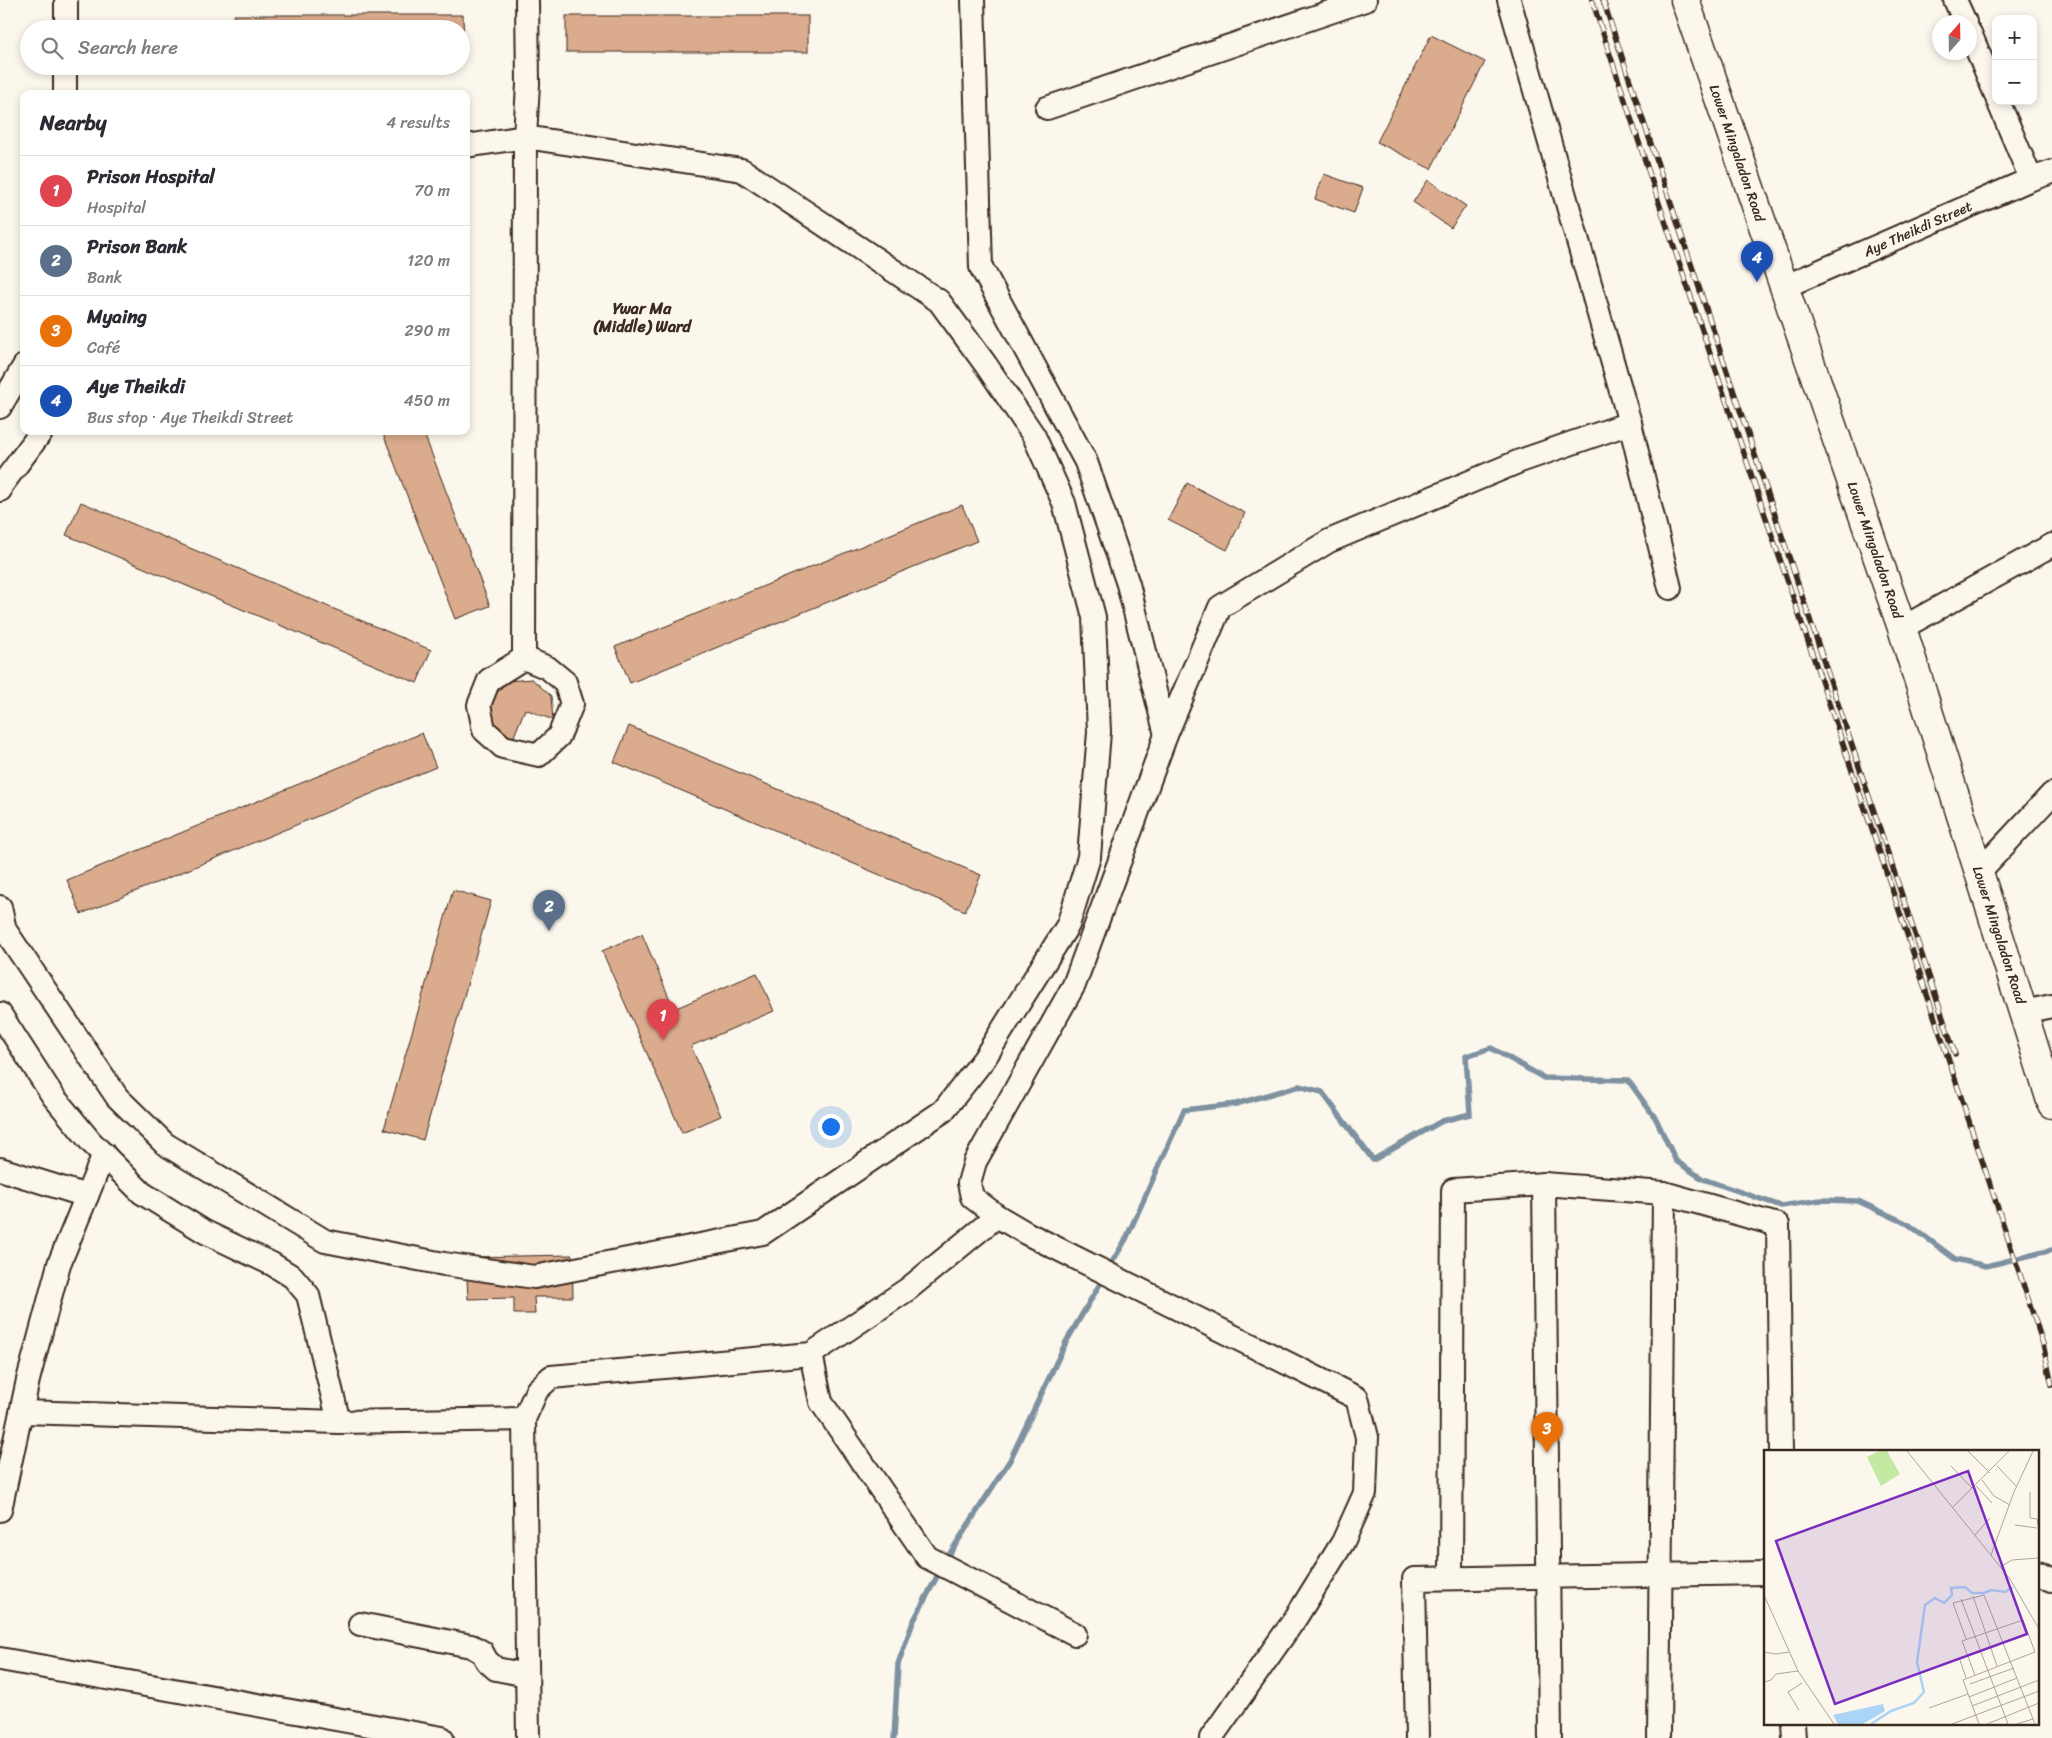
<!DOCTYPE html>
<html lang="en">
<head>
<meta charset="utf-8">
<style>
  :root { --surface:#fff; --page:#f2f2f3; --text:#2b2b33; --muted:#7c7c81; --line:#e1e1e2; --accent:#1f6fb2 }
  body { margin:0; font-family:Sriracha,sans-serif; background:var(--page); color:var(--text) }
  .controls { position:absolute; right:15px; top:15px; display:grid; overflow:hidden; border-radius:10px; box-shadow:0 2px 8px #0003 }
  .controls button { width:45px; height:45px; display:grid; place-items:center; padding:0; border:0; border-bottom:1px solid var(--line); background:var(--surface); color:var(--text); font:25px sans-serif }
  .compass { position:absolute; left:1932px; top:15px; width:45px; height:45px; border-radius:50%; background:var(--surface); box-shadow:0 2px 8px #0003; rotate:20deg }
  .you { position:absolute; left:830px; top:1126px; width:18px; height:18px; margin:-12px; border:4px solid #fff; border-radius:50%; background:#1a73e8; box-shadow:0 0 0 8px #1a73e833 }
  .badge { display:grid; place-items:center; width:32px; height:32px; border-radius:50%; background:var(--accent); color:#fff; font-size:16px; font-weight:700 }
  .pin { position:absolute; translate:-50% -41px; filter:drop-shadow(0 1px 2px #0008) }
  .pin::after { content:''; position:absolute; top:26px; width:18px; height:15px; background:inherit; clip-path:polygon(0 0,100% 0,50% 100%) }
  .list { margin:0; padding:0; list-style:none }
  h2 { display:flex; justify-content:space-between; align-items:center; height:65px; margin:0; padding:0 20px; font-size:21px }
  h2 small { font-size:16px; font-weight:400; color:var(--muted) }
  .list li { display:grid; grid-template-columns:32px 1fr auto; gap:15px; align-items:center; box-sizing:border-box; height:70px; padding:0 20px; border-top:1px solid var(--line) }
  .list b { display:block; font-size:19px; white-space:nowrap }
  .list p { margin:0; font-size:16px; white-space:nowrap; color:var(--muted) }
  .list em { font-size:16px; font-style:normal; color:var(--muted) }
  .icon { flex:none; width:28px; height:28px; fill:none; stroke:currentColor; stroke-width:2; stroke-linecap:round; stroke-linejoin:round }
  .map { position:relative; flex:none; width:2052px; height:1738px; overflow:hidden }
  .search { position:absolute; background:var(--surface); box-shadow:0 2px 8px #0003; left:20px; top:20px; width:450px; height:55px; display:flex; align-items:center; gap:12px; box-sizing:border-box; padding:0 18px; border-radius:28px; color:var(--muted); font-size:19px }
  .panel { position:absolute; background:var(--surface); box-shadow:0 2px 8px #0003; left:20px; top:90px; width:450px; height:345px; border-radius:10px }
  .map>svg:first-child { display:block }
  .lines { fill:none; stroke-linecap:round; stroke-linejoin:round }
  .stream { stroke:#7e91a0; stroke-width:5.5 }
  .building { fill:#dbab8d; stroke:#3b2a1e }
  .minor-casing { stroke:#3b2a1e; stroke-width:26 }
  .major-casing { stroke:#3b2a1e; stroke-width:31 }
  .minor { stroke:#fbf7ec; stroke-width:22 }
  .major { stroke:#fbf7ec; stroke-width:28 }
  .rail-casing { stroke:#3b2a1e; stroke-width:5.5 }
  .rail { stroke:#fbf7ec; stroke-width:4; stroke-dasharray:11; stroke-linecap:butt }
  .labels { text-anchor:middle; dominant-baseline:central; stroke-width:4; stroke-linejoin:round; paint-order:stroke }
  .street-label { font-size:14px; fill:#3b2a1e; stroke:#fbf7ec }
  .quarter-label { font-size:16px; font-weight:bold; fill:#3b2a1e; stroke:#fbf7ec }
  .inset-river { fill:none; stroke:#abd5f6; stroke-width:2.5 }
  .inset-road { fill:none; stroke:#aea59a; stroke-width:1 }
  .view { fill:#7b2cbf; fill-opacity:0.15; stroke:#7b2cbf; stroke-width:2.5 }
  .inset-edge { fill:none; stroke:#3b2a1e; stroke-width:2.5 }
</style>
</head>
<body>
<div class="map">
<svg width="2052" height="1738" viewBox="0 0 2052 1738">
  <rect width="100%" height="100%" fill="#fbf7ec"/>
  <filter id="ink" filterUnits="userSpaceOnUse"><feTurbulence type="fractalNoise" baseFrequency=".02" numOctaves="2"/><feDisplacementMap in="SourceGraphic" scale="10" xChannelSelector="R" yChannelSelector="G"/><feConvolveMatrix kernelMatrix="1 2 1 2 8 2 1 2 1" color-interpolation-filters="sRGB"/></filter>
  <g filter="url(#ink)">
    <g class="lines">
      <g class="stream">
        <polyline points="1108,1269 1126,1239 1184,1110 1236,1104 1299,1086 1322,1092 1373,1160 1442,1121 1470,1114 1466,1056 1491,1048 1544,1078 1628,1080 1656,1119 1676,1161 1703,1179 1781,1206 1821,1200 1858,1201 1908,1224 1955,1259 1986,1266 2052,1250"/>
        <polyline points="945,1561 1010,1460 1066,1342 1104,1277"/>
        <polyline points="894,1738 898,1664 913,1622 941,1569"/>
      </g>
    </g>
    <g class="building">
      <polygon points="234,15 463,15 464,51 461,51 461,29 234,29"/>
      <rect x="566" y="16" width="242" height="36"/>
      <polygon points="1431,35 1485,62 1431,169 1377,142"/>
      <polygon points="1324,174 1363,188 1354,213 1315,199"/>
      <polygon points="1428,180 1466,206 1451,228 1413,202"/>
      <polygon points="382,431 423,431 490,606 455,619"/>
      <polygon points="1187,483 1245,513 1227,550 1168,520"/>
      <polygon points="81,502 431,650 417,683 66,535"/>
      <polygon points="962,505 977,541 630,683 615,647"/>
      <polygon points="532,679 551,696 553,720 525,709 512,741 493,725 491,700 507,681"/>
      <polygon points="629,726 981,875 965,911 614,762"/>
      <polygon points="422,733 436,767 81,914 67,880"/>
      <polygon points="453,890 491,901 423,1140 384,1129"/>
      <polygon points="642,934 674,1009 757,973 774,1011 691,1046 721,1116 682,1133 602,951"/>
      <polygon points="572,1255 573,1297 534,1297 535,1314 514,1314 514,1298 468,1299 466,1257"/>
    </g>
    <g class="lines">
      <g class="minor-casing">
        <g id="minor">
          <polyline points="973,0 981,267 1086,462 1128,584 1166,735"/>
          <polyline points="1509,0 1630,423"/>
          <polyline points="1955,0 1965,22"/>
          <polyline points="66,29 66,0"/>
          <polyline points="1970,33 1996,95"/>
          <polyline points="65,94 65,66"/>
          <polyline points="1998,101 2031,179"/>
          <polyline points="1047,108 1365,0"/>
          <polyline points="1784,287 2031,179 2052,172"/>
          <polyline points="0,407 24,366"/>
          <polyline points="0,490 1,486 42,431"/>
          <polyline points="1902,628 2052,545"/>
          <polyline points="524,658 525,137 528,84 527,0"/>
          <polygon points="524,658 548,668 565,682 572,704 559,736 539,755 503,747 484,730 479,705 489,680"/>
          <polyline points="1979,872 2052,794"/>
          <polyline points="0,907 5,930 117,1097 165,1144 325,1241 444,1264 534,1277 763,1233 943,1111 984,1059 1068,925 1089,857 1099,732 1094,617 1064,503 1034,436 986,365 939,301 742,170 525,137 466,146"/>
          <polyline points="2023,1012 2052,1006"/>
          <polyline points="0,1014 53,1096 91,1142 142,1193 205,1232 272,1264 293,1277 308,1295 339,1422"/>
          <polyline points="0,1169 87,1196"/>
          <polyline points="1544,1184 1550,1738"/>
          <polyline points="811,1354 821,1402 927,1557 1075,1634"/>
          <polyline points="22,1412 339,1422 524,1419"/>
          <polyline points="0,1510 28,1380 59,1264 104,1154"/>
          <polyline points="2038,1573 2052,1580"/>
          <polyline points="1451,1578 1453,1190 1544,1184 1664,1193 1778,1225 1781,1452"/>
          <polyline points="360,1624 471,1646 482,1652 487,1661 496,1669 527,1675"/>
          <polyline points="0,1659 442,1738"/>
          <polyline points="1793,1724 1794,1738"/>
          <polyline points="528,1738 524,1419 537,1390 551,1377 811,1354 908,1289 997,1216"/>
          <polyline points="1211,1738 1295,1619 1343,1542 1365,1493 1367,1437 1357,1398 1026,1233 997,1216 972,1197 969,1183 975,1162 1074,985 1166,735 1220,607 1329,541 1520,461 1630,423 1670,588"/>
          <polyline points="1417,1738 1414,1579 1766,1573"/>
          <polyline points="1659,1738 1664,1193"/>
        </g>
      </g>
      <g class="major-casing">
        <polyline id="major" points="1685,0 1902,628 2052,1104"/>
      </g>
      <use href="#minor" class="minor"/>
      <use href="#major" class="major"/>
      <g class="rail-casing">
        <g id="rail">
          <polyline points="1592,0 1662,212 1883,862 2043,1344 2052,1385"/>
          <polyline points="1603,0 1955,1054"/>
        </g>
      </g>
      <use href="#rail" class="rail"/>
    </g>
  </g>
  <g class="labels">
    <g class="street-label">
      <text transform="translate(1737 153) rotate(71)">Lower Mingaladon Road</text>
      <text transform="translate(1918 229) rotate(-24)">Aye Theikdi Street</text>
      <text transform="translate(1875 550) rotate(71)">Lower Mingaladon Road</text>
      <text transform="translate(1999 935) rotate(72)">Lower Mingaladon Road</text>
    </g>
    <g class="quarter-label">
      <text x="642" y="308">Ywar Ma<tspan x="642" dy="18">(Middle) Ward</tspan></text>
    </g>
  </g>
  <g transform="translate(1764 1450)">
    <rect width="275" height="275" fill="#fbf7ec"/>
    <path d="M115 1H123L136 24 117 36 103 7Z" fill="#c3e9a3"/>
    <path d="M119 254 121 261 99 274H74L69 265Z" fill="#abd5f6"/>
    <path class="inset-river" d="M107 274 127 261 150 253 160 242 153 212 161 155 171 148 180 153 188 145 187 138 201 137 208 143H220L227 140 241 142 249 137"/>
    <path class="inset-road" d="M143 1 246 129 275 179M204 1 226 23M187 16 208 38M233 16 253 37M218 30 230 46 246 55M212 36 228 53M266 42V68L273 69 275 81M189 57 245 1M251 75 273 78M211 85 226 68M227 105 250 42 269 1M236 117 248 110 275 108M0 145 34 221 70 274M209 146 233 216M197 149 244 274M202 189 189 153 220 145 271 274M0 202 12 204 25 202M196 210 202 228M211 225 198 191 259 170 271 202 199 230 215 274M0 232 7 230 12 224 34 221M206 234 250 218M205 247 253 228M208 256 275 230M165 258 204 244M35 260 24 242 38 233M188 274 275 241M223 274 275 253M253 274 269 269"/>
    <path class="view" d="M204 21 263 184 71 254 12 91Z"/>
    <rect width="275" height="275" class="inset-edge"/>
  </g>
</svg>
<div class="controls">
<button>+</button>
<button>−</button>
</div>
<svg class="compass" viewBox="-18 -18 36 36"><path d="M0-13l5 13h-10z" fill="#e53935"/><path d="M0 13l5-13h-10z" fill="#7c7c81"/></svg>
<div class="you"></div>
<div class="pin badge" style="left:663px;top:1040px;background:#e0444e">1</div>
<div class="pin badge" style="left:549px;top:931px;background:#5c6f8a">2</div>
<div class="pin badge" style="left:1547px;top:1453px;background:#e8710a">3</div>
<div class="pin badge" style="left:1757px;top:282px;background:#1a4fb4">4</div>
<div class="search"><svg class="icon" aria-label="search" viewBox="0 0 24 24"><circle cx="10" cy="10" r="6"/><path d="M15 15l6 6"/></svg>Search here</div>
<section class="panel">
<h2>Nearby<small>4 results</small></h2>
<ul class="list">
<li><span class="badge" style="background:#e0444e">1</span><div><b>Prison Hospital</b><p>Hospital</p></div><em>70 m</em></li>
<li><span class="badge" style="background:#5c6f8a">2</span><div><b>Prison Bank</b><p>Bank</p></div><em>120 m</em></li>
<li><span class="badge" style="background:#e8710a">3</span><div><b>Myaing</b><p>Café</p></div><em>290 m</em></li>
<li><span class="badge" style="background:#1a4fb4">4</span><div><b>Aye Theikdi</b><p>Bus stop · Aye Theikdi Street</p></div><em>450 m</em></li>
</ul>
</section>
</div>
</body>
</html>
